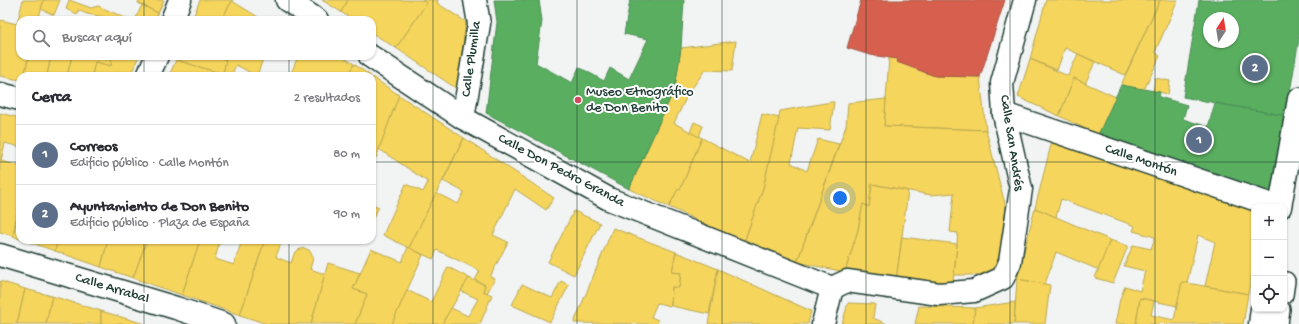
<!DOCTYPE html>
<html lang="es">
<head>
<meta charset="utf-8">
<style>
  :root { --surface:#fff; --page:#f7f7f7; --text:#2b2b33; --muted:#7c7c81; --line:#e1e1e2; --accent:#0f766e }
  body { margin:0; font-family:"Gochi Hand",sans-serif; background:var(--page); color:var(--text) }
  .controls { position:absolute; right:12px; bottom:12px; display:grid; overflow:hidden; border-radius:8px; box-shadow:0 1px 3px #0004 }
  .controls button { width:36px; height:36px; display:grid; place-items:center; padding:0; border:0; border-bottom:1px solid var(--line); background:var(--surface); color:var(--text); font:20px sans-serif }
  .compass { position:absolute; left:1203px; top:12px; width:36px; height:36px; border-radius:50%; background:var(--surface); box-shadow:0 1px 3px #0004; rotate:12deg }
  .you { position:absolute; left:840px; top:198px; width:14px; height:14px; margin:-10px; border:3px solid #fff; border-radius:50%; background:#1a73e8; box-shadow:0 0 0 6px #1a73e833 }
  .badge { display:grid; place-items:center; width:26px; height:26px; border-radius:50%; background:var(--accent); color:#fff; font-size:13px; font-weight:700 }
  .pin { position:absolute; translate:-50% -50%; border:2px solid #fff; box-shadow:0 1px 4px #0006 }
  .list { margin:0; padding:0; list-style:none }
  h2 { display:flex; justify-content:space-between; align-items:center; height:52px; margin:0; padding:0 16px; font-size:17px }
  h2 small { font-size:13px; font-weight:400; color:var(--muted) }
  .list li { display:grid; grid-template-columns:26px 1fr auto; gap:12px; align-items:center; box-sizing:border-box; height:60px; padding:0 16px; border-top:1px solid var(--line) }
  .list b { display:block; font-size:15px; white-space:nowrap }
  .list p { margin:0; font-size:13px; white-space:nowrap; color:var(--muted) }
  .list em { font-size:13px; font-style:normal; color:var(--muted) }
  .icon { flex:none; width:22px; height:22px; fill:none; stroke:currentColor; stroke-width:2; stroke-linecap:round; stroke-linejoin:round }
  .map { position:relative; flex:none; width:1299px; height:324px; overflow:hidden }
  .search { position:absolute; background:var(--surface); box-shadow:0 1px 3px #0004; left:16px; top:16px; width:360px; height:44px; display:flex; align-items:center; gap:10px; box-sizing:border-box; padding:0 14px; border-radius:12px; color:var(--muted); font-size:15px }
  .panel { position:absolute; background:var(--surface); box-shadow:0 1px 3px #0004; left:16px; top:72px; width:360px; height:172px; border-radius:12px }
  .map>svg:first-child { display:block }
  .homes { fill:#f6d55c; stroke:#b6a750 }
  .shops { fill:#d6604d; stroke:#9f5646 }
  .public { fill:#5aae61; stroke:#488c54; fill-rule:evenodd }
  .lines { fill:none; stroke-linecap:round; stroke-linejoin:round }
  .service-casing { stroke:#1f3d34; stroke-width:20 }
  .pedestrian-casing { stroke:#1f3d34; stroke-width:25 }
  .minor-casing { stroke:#1f3d34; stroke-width:25 }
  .service { stroke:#fff; stroke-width:17 }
  .pedestrian { stroke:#fff; stroke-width:22 }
  .minor { stroke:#fff; stroke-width:22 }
  .grid { fill:none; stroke:#1f3d34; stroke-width:1; stroke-opacity:0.55 }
  .poi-dot { fill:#d1495b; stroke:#fff; stroke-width:1.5 }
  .labels { text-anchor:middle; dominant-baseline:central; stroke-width:4; stroke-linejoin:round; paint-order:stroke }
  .street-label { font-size:14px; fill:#1f3d34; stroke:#fff }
  .poi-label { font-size:14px; fill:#1f3d34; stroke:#fff; text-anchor:start }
</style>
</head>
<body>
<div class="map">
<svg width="1299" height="324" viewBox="0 0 1299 324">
  <rect width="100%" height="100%" fill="#f2f3f3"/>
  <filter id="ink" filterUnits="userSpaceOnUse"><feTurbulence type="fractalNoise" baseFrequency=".025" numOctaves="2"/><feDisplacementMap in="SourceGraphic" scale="8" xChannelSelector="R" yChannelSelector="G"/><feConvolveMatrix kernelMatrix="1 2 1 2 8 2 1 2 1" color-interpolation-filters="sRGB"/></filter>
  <g filter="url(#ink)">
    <g class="homes">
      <polygon points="23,0 44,0 38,20 20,20 20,56 29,56 24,76 20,76 20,80 0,76 0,20 17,24"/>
      <polygon points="44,0 60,0 54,15 41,9"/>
      <polygon points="69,0 91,8 98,6 130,20 103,20 104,17 87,14 78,10 77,14 66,9"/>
      <polygon points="139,0 164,0 158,13 138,3"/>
      <polygon points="200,0 233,0 221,20 192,20"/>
      <polygon points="322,0 348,0 341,12"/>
      <polygon points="348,0 422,0 427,3 396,48 372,33 372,20 353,20 341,12"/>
      <polygon points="422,0 438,0 437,3 466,22 457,89 396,48 427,3"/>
      <polygon points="1046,0 1160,0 1125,75 1065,48 1057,70 1030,59"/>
      <polygon points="1160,0 1178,0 1155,52 1160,56 1144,90 1121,85"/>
      <polygon points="232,1 263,20 221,20"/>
      <polygon points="142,5 158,13 155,20 135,20"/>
      <polygon points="736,41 732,71 705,70 688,94 674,123 702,138 680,190 678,189 669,207 629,189 675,88 681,48"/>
      <polygon points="1078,54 1095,62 1085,84 1074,78 1059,116 1018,97 1030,59 1068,76"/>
      <polygon points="29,56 51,56 47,76 24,76"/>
      <polygon points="51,56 72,56 68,72 75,74 74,76 47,76"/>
      <polygon points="72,56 112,56 111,66 95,62 92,76 74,76 75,74 68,72"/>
      <polygon points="112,56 139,56 130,76 92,76 95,62 111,66"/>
      <polygon points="177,56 218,56 226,60 223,74 176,60"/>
      <polygon points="218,56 264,56 257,76 236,65 231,76 223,74 226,60"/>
      <polygon points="298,56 341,56 354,64 347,76 290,76"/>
      <polygon points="889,58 898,59 897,62 935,76 980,77 986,130 884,126"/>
      <polygon points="176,60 223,74 229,76 169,76"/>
      <polygon points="354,64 371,76 347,76"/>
      <polygon points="372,77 399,95 376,158 372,156"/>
      <polygon points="1074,78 1116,97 1098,135 1059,116"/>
      <polygon points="1155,78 1170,81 1168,94 1153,91"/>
      <polygon points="399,95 464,138 409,248 383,235 406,184 423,192 428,182 379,149"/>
      <polygon points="886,99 884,126 986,130 1007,212 998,275 954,275 958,233 950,232 954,193 931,195 872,184 869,207 863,204 858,230 845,272 797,262 846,126 848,103"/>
      <polygon points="831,102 834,102 830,130 798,128 791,163 807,171 818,139 839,144 797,262 744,242 763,188 780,111"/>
      <polygon points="0,113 20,118 20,147 5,143 1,161 20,166 20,200 13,236 0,232"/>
      <polygon points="762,114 779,118 763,188 744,242 669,207 678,189 680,190 702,138 750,163"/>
      <polygon points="694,122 703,126 699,137 690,132"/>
      <polygon points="464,138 554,198 546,210 515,189 493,235 508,242 490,277 495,279 487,293 483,291 485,285 475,280 480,271 437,250 433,259 409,248 436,193 458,204 464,192 443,181"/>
      <polygon points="1052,141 1254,212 1254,262 1248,294 1205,286 1215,242 1198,235 1187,283 1182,282 1177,306 1140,298 1136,324 1115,324 1120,299 1125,286 1140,291 1145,271 1124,266 1133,245 1151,249 1155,237 1133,231 1135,226 1061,199 1056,217 1035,208"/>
      <polygon points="872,184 908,191 896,281 845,272 858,230 863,204 869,207"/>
      <polygon points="20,200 20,239 13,236"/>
      <polygon points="372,204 379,207 372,220"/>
      <polygon points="1035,208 1110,240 1099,270 1056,252 1045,284 1017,279"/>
      <polygon points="574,211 600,223 574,275 548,262"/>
      <polygon points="613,228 676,252 672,272 681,273 679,288 672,287 671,306 657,303 651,317 658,320 657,324 574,323"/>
      <polygon points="902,237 957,244 953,282 943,283 943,286 896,281"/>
      <polygon points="23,240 58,240 55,251"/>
      <polygon points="58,240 108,240 101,267 55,251"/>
      <polygon points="108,240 147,240 133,278 101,267"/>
      <polygon points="147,240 200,240 182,295 133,278"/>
      <polygon points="200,240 220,240 215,259 234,265 242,240 265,240 240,315 182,295"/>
      <polygon points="265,240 282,240 276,257 291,263 294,254 298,250 304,248 309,250 311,253 313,258 310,269 325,274 311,324 267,324 240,315"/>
      <polygon points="1110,240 1128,246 1113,283 1095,278"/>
      <polygon points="408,247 423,255 392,324 355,324 367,294 353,289 371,249 402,262"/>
      <polygon points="676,252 718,269 709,314 671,306 672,287 679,288 681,273 672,272"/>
      <polygon points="328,263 360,273 353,289 367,294 355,324 311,324"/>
      <polygon points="448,267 469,278 442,324 392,324 407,290 431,302"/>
      <polygon points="718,269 811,311 808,324 708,324"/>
      <polygon points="469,278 485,285 483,291 492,295 480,324 442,324 451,308 468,316 478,299 461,291"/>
      <polygon points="1017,279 1050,285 1045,324 1014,324"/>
      <polygon points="0,281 25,289 17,324 0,324"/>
      <polygon points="561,281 569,285 550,322 512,305 522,284 552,298"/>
      <polygon points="1182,282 1248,294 1243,324 1166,324 1159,323 1159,324 1136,324 1140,298 1154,301 1151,315 1174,320"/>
      <polygon points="25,289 52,296 46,324 17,324"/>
      <polygon points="52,296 101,311 101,324 46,324"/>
      <polygon points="1015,302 1014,324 973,324 975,308"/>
      <polygon points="848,303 875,304 873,318 887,324 842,324"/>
      <polygon points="919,306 975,308 973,324 915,324"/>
      <polygon points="101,311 145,324 101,324"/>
    </g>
    <polygon class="shops" points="861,0 1005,0 980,77 935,76 897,62 898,59 870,55 847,48"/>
    <g class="public">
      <polygon points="494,0 539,0 542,21 536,63 572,83 579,67 604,81 610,68 629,79 648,39 624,34 630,0 684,0 681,48 675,88 629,189 486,113 497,22"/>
      <path d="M1199 0H1299V39L1286 116 1183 97ZM1209 18H1233V42H1209Z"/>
      <polygon points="1121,85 1160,92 1159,97 1187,105 1183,119 1208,127 1215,103 1286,116 1271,194 1183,165 1133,145 1098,135"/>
    </g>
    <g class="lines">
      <g class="service-casing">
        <g id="service">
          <polyline points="1284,295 1286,281"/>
          <polyline points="1279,324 1281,309"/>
        </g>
      </g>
      <g class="pedestrian-casing">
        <polyline id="pedestrian" points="1004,114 1278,207"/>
      </g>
      <g class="minor-casing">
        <g id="minor">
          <polyline points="287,0 317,20"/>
          <polyline points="172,20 180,0"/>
          <polyline points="370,56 463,118 609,199 832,288"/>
          <polyline points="148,76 157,56"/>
          <polyline points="0,94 20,99"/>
          <polyline points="463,118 479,24 475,0"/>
          <polyline points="1280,207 1299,99"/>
          <polyline points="0,255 176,308 224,324"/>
          <polyline points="832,288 847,281 939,294 974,291 1003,278 1010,262 1021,189 1004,114 1002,83 1025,0"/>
          <polyline points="823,324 832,288"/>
          <polyline points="1260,324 1262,309"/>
        </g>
      </g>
      <use href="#service" class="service"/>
      <use href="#pedestrian" class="pedestrian"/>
      <use href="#minor" class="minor"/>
    </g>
  </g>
  <path class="grid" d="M144 0V20M289 0V20M433 0V324M577 0V324M722 0V324M866 0V324M1010 0V324M1155 0V324M144 56V76M289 56V76M0 162H20M372 162H1299M144 240V324M289 240V324"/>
  <circle class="poi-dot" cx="578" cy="100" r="4"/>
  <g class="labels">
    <g class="street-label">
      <text transform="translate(472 59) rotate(-82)">Calle Plumilla</text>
      <text transform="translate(1011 143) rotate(81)">Calle San Andrés</text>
      <text transform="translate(1141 161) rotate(19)">Calle Montón</text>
      <text transform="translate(561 171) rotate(28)">Calle Don Pedro Granda</text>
      <text transform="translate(112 289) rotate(17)">Calle Arrabal</text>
    </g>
    <g class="poi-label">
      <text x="586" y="92">Museo Etnográfico<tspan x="586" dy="16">de Don Benito</tspan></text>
    </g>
  </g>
</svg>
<div class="controls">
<button>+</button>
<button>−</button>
<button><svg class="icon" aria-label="locate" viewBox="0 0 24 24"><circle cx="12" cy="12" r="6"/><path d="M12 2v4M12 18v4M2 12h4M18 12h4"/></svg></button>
</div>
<svg class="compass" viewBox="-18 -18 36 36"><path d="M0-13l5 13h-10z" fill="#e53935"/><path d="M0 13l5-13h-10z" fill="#7c7c81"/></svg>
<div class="you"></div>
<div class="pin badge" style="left:1199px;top:140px;background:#5c6f8a">1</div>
<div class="pin badge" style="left:1255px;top:68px;background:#5c6f8a">2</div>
<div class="search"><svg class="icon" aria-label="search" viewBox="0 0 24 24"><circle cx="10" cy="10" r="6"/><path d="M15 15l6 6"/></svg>Buscar aquí</div>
<section class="panel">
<h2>Cerca<small>2 resultados</small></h2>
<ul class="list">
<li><span class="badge" style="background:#5c6f8a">1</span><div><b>Correos</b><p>Edificio público · Calle Montón</p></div><em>80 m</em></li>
<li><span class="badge" style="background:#5c6f8a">2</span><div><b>Ayuntamiento de Don Benito</b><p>Edificio público · Plaza de España</p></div><em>90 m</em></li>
</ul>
</section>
</div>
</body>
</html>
